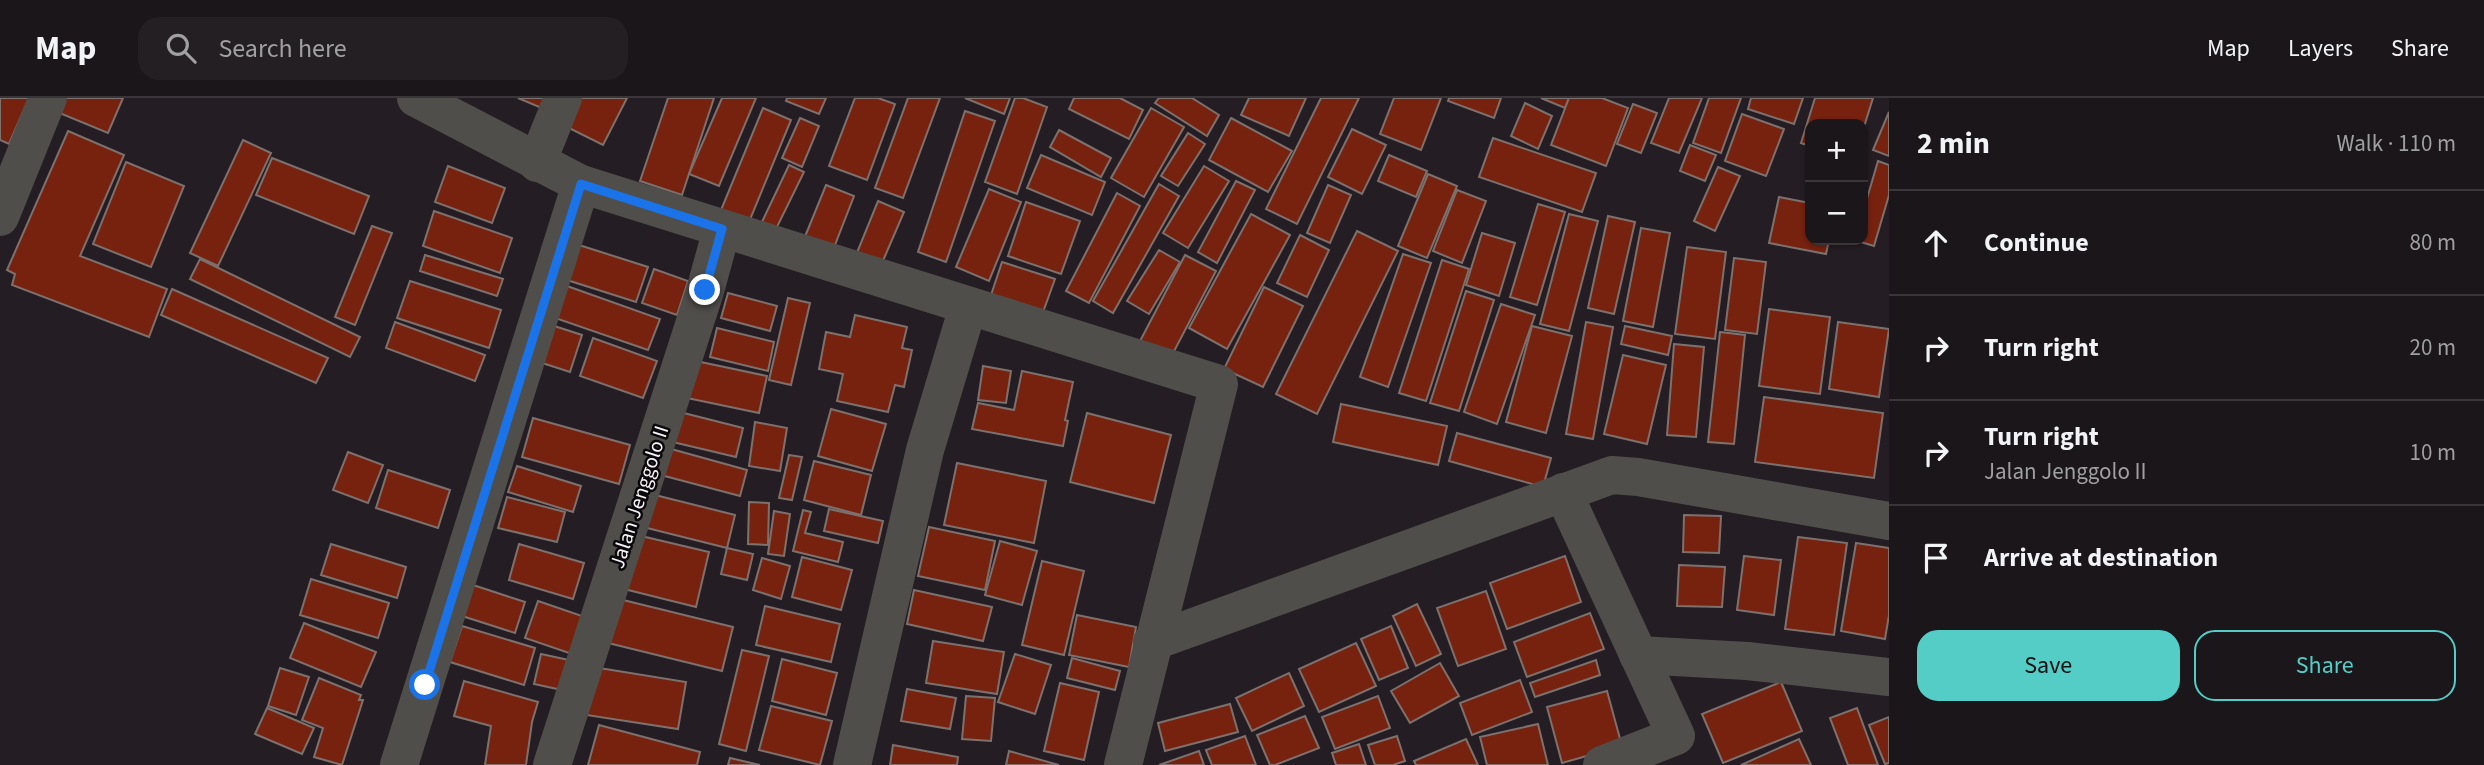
<!DOCTYPE html>
<html lang="en">
<head>
<meta charset="utf-8">
<style>
  :root { --surface:#1b161a; --page:#241f23; --text:#f1f3f6; --muted:#a09fa2; --line:#393539; --accent:#54cdc7 }
  body { margin:0; font-family:"Source Sans 3",sans-serif; background:var(--page); color:var(--text) }
  .controls { position:absolute; right:21px; top:21px; display:grid; overflow:hidden; border-radius:14px; box-shadow:0 2px 5px #0004 }
  .controls button { width:63px; height:63px; display:grid; place-items:center; padding:0; border:0; border-bottom:2px solid var(--line); background:var(--surface); color:var(--text); font:35px sans-serif }
  .stop { position:absolute; width:21px; height:21px; margin:-16px; border:5px solid #1a73e8; border-radius:50%; background:#fff }
  .stop.end { background:#1a73e8; border-color:#fff; box-shadow:0 2px 7px #0008 }
  .list { margin:0; padding:0; list-style:none }
  h2 { display:flex; justify-content:space-between; align-items:center; height:91px; margin:0; padding:0 28px; font-size:30px }
  h2 small { font-size:23px; font-weight:400; color:var(--muted) }
  .list li { display:grid; grid-template-columns:46px 1fr auto; gap:21px; align-items:center; box-sizing:border-box; height:105px; padding:0 28px; border-top:2px solid var(--line) }
  .list b { display:block; font-size:26px; white-space:nowrap }
  .list p { margin:0; font-size:23px; white-space:nowrap; color:var(--muted) }
  .list em { font-size:23px; font-style:normal; color:var(--muted) }
  .actions { display:flex; gap:14px; padding:21px 28px }
  .actions a { flex:1; padding:16px 0; border:2px solid var(--accent); border-radius:21px; text-align:center; font-size:24px; color:var(--accent) }
  .actions .main { background:var(--accent); color:#111 }
  .icon { flex:none; width:38px; height:38px; fill:none; stroke:currentColor; stroke-width:2; stroke-linecap:round; stroke-linejoin:round }
  .map { position:relative; flex:none; width:1889px; height:667px; overflow:hidden }
  header { display:flex; align-items:center; gap:42px; box-sizing:border-box; height:98px; padding:0 35px; background:var(--surface); border-bottom:2px solid var(--line) }
  header strong { font-size:33px }
  nav { display:flex; gap:38px; margin-inline-start:auto; font-size:24px }
  .search { width:490px; height:63px; background:var(--page); display:flex; align-items:center; gap:18px; box-sizing:border-box; padding:0 24px; border-radius:21px; color:var(--muted); font-size:26px }
  main { display:flex }
  aside { flex:1; background:var(--surface) }
  .map>svg:first-child { display:block }
  .building { fill:#76220f; stroke:#7d716e; stroke-width:2 }
  .lines { fill:none; stroke-linecap:round; stroke-linejoin:round }
  .minor { stroke:#504e4a; stroke-width:38 }
  .route { stroke:#1a73e8; stroke-width:9 }
  .labels { text-anchor:middle; dominant-baseline:central; stroke-width:5; stroke-linejoin:round; paint-order:stroke }
  .street-label { font-size:21px; fill:#f7f2f6; stroke:#0b080b }
</style>
</head>
<body>
<header>
<strong>Map</strong>
<div class="search"><svg class="icon" aria-label="search" viewBox="0 0 24 24"><circle cx="10" cy="10" r="6"/><path d="M15 15l6 6"/></svg>Search here</div>
<nav><a>Map</a><a>Layers</a><a>Share</a></nav>
</header>
<main>
<div class="map">
<svg width="1889" height="667" viewBox="0 0 1889 667">
  <rect width="100%" height="100%" fill="#241d23"/>
  <g class="building">
    <polygon points="0,0 29,0 9,46 0,42"/>
    <polygon points="63,0 123,0 108,35 57,14"/>
    <polygon points="518,0 548,0 544,11"/>
    <polygon points="579,0 627,0 603,47 565,28"/>
    <polygon points="668,0 714,0 682,97 640,83"/>
    <polygon points="722,0 756,0 719,88 689,76"/>
    <polygon points="787,0 826,0 819,16 786,3"/>
    <polygon points="855,0 878,0 895,6 867,82 829,68"/>
    <polygon points="908,0 940,0 903,100 875,90"/>
    <polygon points="965,0 1010,0 1004,16"/>
    <polygon points="1015,0 1023,0 1047,9 1017,96 985,84"/>
    <polygon points="1074,0 1120,0 1143,12 1129,41 1069,11"/>
    <polygon points="1159,0 1192,0 1219,17 1207,38 1155,5"/>
    <polygon points="1249,0 1306,0 1289,38 1241,17"/>
    <polygon points="1321,0 1359,0 1297,126 1266,111"/>
    <polygon points="1394,0 1441,0 1421,52 1380,36"/>
    <polygon points="1449,0 1501,0 1494,20 1448,3"/>
    <polygon points="1541,0 1569,0 1565,10"/>
    <polygon points="1569,0 1602,0 1628,10 1606,68 1551,47"/>
    <polygon points="1669,0 1702,0 1679,55 1651,45"/>
    <polygon points="1709,0 1741,0 1721,55 1693,45"/>
    <polygon points="1751,0 1803,0 1794,26 1748,11"/>
    <polygon points="1815,0 1873,0 1863,32 1863,26 1810,26 1810,48 1801,45"/>
    <polygon points="1525,5 1552,18 1538,51 1511,38"/>
    <polygon points="1633,6 1657,15 1641,55 1617,46"/>
    <polygon points="763,10 791,22 749,124 721,112"/>
    <polygon points="1151,10 1184,29 1144,99 1111,80"/>
    <polygon points="965,13 995,23 946,164 918,154"/>
    <polygon points="1889,14 1889,58 1873,52"/>
    <polygon points="1742,16 1784,31 1766,78 1725,63"/>
    <polygon points="800,20 819,28 802,69 782,60"/>
    <polygon points="1231,20 1292,53 1268,94 1209,62"/>
    <polygon points="1352,31 1386,47 1362,96 1328,79"/>
    <polygon points="1059,32 1111,60 1101,79 1050,49"/>
    <polygon points="68,33 124,57 80,158 167,191 149,239 12,187 15,176 7,172"/>
    <polygon points="1188,35 1205,46 1178,88 1161,78"/>
    <polygon points="1493,40 1596,75 1582,114 1479,79"/>
    <polygon points="243,42 271,55 218,168 190,155"/>
    <polygon points="1690,47 1716,57 1705,83 1680,73"/>
    <polygon points="1041,57 1105,84 1092,117 1027,90"/>
    <polygon points="1389,57 1427,73 1416,99 1378,83"/>
    <polygon points="272,60 369,98 354,136 256,97"/>
    <polygon points="1878,63 1889,67 1889,97 1874,148 1854,142 1863,142 1863,114"/>
    <polygon points="126,64 184,88 151,169 93,146"/>
    <polygon points="789,67 804,74 775,133 761,126"/>
    <polygon points="448,68 505,90 492,125 435,104"/>
    <polygon points="1204,68 1229,83 1188,150 1163,135"/>
    <polygon points="1718,69 1740,78 1715,133 1694,123"/>
    <polygon points="1428,76 1457,88 1427,160 1398,148"/>
    <polygon points="1236,83 1255,92 1217,165 1198,154"/>
    <polygon points="1159,86 1179,98 1113,215 1093,203"/>
    <polygon points="826,87 854,98 833,152 804,141"/>
    <polygon points="1328,87 1351,97 1330,145 1307,135"/>
    <polygon points="989,91 1021,104 989,183 956,169"/>
    <polygon points="1457,92 1486,103 1462,165 1433,153"/>
    <polygon points="1117,95 1140,108 1089,205 1066,193"/>
    <polygon points="1779,99 1810,105 1810,142 1829,142 1826,156 1769,145"/>
    <polygon points="878,103 904,114 879,172 854,162"/>
    <polygon points="1026,104 1080,123 1061,176 1008,158"/>
    <polygon points="1538,106 1565,114 1537,207 1510,199"/>
    <polygon points="434,113 512,140 500,175 423,148"/>
    <polygon points="1251,116 1290,137 1227,251 1189,230"/>
    <polygon points="1569,116 1598,123 1569,233 1540,226"/>
    <polygon points="1608,118 1635,124 1614,216 1588,210"/>
    <polygon points="372,128 392,135 355,227 335,219"/>
    <polygon points="1641,130 1670,135 1653,229 1623,223"/>
    <polygon points="1357,133 1398,153 1317,316 1276,296"/>
    <polygon points="1482,135 1515,145 1499,198 1466,187"/>
    <polygon points="1300,137 1329,152 1307,199 1277,185"/>
    <polygon points="579,147 648,169 636,204 567,182"/>
    <polygon points="1687,149 1726,154 1715,241 1675,236"/>
    <polygon points="1159,152 1180,164 1149,216 1127,203"/>
    <polygon points="1403,156 1431,165 1388,289 1360,279"/>
    <polygon points="425,157 503,181 497,198 420,173"/>
    <polygon points="1185,157 1216,173 1170,261 1139,245"/>
    <polygon points="1734,160 1766,164 1757,236 1725,232"/>
    <polygon points="200,161 360,239 350,259 190,181"/>
    <polygon points="1442,162 1469,171 1426,303 1399,295"/>
    <polygon points="1002,164 1055,181 1042,217 990,200"/>
    <polygon points="654,171 688,183 677,217 642,205"/>
    <polygon points="410,183 501,212 489,250 397,220"/>
    <polygon points="567,188 660,221 648,252 555,220"/>
    <polygon points="1264,189 1303,208 1263,289 1224,271"/>
    <polygon points="172,191 328,260 316,285 161,217"/>
    <polygon points="1466,193 1494,202 1459,313 1430,305"/>
    <polygon points="728,195 777,208 770,233 721,220"/>
    <polygon points="788,200 810,205 791,287 769,282"/>
    <polygon points="1501,206 1535,217 1497,326 1464,314"/>
    <polygon points="1769,211 1830,219 1820,296 1759,288"/>
    <polygon points="855,217 907,229 902,250 912,252 904,289 895,287 888,314 837,303 843,276 819,271 826,234 850,239"/>
    <polygon points="395,224 485,257 475,283 386,250"/>
    <polygon points="1586,224 1613,229 1593,341 1566,336"/>
    <polygon points="1838,224 1889,231 1879,299 1829,291"/>
    <polygon points="545,225 582,237 570,274 533,262"/>
    <polygon points="1532,228 1572,238 1546,335 1506,324"/>
    <polygon points="1625,228 1672,238 1668,257 1621,246"/>
    <polygon points="717,230 774,244 768,273 710,259"/>
    <polygon points="1720,234 1745,237 1734,346 1708,344"/>
    <polygon points="593,240 657,263 643,300 580,278"/>
    <polygon points="1674,246 1704,249 1696,339 1667,337"/>
    <polygon points="1623,257 1666,267 1647,346 1604,336"/>
    <polygon points="696,263 767,278 759,315 687,300"/>
    <polygon points="983,268 1011,273 1006,305 978,302"/>
    <polygon points="1022,273 1073,284 1065,322 1068,323 1063,348 972,331 978,305 1014,312"/>
    <polygon points="1764,299 1883,315 1874,380 1755,364"/>
    <polygon points="1341,306 1447,328 1438,367 1333,344"/>
    <polygon points="668,311 743,330 736,359 660,341"/>
    <polygon points="831,311 886,326 872,373 818,358"/>
    <polygon points="1087,315 1171,337 1154,405 1070,384"/>
    <polygon points="533,320 630,347 619,386 522,359"/>
    <polygon points="755,324 787,330 780,373 749,368"/>
    <polygon points="1457,335 1551,360 1543,389 1449,363"/>
    <polygon points="664,349 747,372 740,398 657,376"/>
    <polygon points="348,354 383,367 368,405 333,392"/>
    <polygon points="789,357 802,359 792,402 779,400"/>
    <polygon points="814,363 871,377 861,417 804,402"/>
    <polygon points="957,365 1046,383 1034,445 944,427"/>
    <polygon points="517,368 581,388 573,414 508,394"/>
    <polygon points="388,372 450,392 438,430 376,410"/>
    <polygon points="647,395 735,417 727,450 639,428"/>
    <polygon points="507,399 565,414 557,444 498,430"/>
    <polygon points="749,404 769,405 768,447 748,446"/>
    <polygon points="829,411 883,423 878,445 824,433"/>
    <polygon points="803,412 811,414 805,435 843,444 838,464 793,453"/>
    <polygon points="774,413 790,416 784,458 768,456"/>
    <polygon points="1684,417 1721,418 1719,455 1683,454"/>
    <polygon points="929,429 995,443 985,492 918,478"/>
    <polygon points="637,437 709,454 696,509 624,491"/>
    <polygon points="1798,439 1847,445 1834,537 1785,531"/>
    <polygon points="1000,443 1037,453 1022,507 985,497"/>
    <polygon points="1856,445 1889,450 1889,517 1885,541 1841,533"/>
    <polygon points="331,446 406,469 397,500 321,477"/>
    <polygon points="519,446 584,465 573,501 509,482"/>
    <polygon points="727,450 753,456 747,482 721,476"/>
    <polygon points="1565,458 1581,504 1507,531 1490,485"/>
    <polygon points="1744,458 1781,462 1774,517 1737,512"/>
    <polygon points="802,459 852,472 841,512 792,499"/>
    <polygon points="762,460 790,468 781,501 753,492"/>
    <polygon points="1042,463 1084,473 1064,557 1022,547"/>
    <polygon points="1679,467 1725,469 1722,509 1677,508"/>
    <polygon points="311,481 389,505 378,540 300,517"/>
    <polygon points="467,485 525,504 515,535 456,516"/>
    <polygon points="914,492 992,509 983,543 907,526"/>
    <polygon points="1486,493 1506,551 1458,568 1437,510"/>
    <polygon points="615,500 733,529 722,573 604,544"/>
    <polygon points="538,503 585,519 572,556 525,540"/>
    <polygon points="1417,506 1441,556 1416,568 1393,518"/>
    <polygon points="765,508 840,526 831,564 756,547"/>
    <polygon points="1590,515 1604,551 1527,579 1514,544"/>
    <polygon points="1077,517 1136,529 1129,569 1069,557"/>
    <polygon points="304,525 376,554 361,589 290,560"/>
    <polygon points="462,528 535,550 524,587 450,564"/>
    <polygon points="1391,528 1408,570 1379,582 1361,541"/>
    <polygon points="933,543 1004,554 997,596 926,585"/>
    <polygon points="1356,545 1376,588 1319,614 1299,571"/>
    <polygon points="742,552 769,558 746,653 719,646"/>
    <polygon points="541,556 569,562 562,592 534,586"/>
    <polygon points="1015,556 1051,567 1035,616 998,604"/>
    <polygon points="1072,560 1120,573 1115,592 1067,580"/>
    <polygon points="782,561 837,575 826,617 772,603"/>
    <polygon points="1596,562 1600,577 1535,599 1530,585"/>
    <polygon points="1440,565 1459,598 1410,625 1391,593"/>
    <polygon points="587,568 686,584 678,631 580,616"/>
    <polygon points="280,570 309,579 296,617 268,608"/>
    <polygon points="1289,575 1304,608 1252,633 1236,600"/>
    <polygon points="319,580 361,597 359,602 363,602 342,667 314,659 323,630 302,622"/>
    <polygon points="1520,582 1532,614 1472,637 1460,605"/>
    <polygon points="464,583 538,604 532,624 526,667 485,667 491,628 454,618"/>
    <polygon points="1781,584 1802,633 1723,665 1702,616"/>
    <polygon points="1060,585 1099,594 1084,662 1044,653"/>
    <polygon points="907,591 956,600 950,631 901,623"/>
    <polygon points="1607,593 1622,648 1562,665 1547,609"/>
    <polygon points="966,598 995,600 991,643 962,641"/>
    <polygon points="1378,598 1390,630 1335,651 1322,619"/>
    <polygon points="1230,606 1238,634 1165,653 1158,625"/>
    <polygon points="771,608 832,623 820,667 759,652"/>
    <polygon points="267,610 314,630 302,656 255,636"/>
    <polygon points="1857,610 1878,667 1848,667 1830,620"/>
    <polygon points="1305,618 1319,650 1275,667 1270,667 1257,637"/>
    <polygon points="1889,619 1889,665 1885,666 1869,627"/>
    <polygon points="1538,626 1548,667 1487,667 1480,639"/>
    <polygon points="599,627 700,654 697,667 588,667"/>
    <polygon points="1245,638 1256,667 1212,667 1206,652"/>
    <polygon points="1397,638 1405,663 1393,667 1375,667 1368,647"/>
    <polygon points="1466,641 1478,667 1416,667 1414,663"/>
    <polygon points="1799,641 1811,667 1741,667"/>
    <polygon points="1359,646 1366,667 1336,667 1332,655"/>
    <polygon points="893,647 958,659 957,667 890,667"/>
    <polygon points="1009,653 1059,667 1006,667"/>
    <polygon points="1199,653 1204,667 1159,667"/>
    <polygon points="730,660 760,667 728,667"/>
  </g>
  <g class="lines">
    <g class="minor">
      <polyline points="416,0 581,86 1219,286 1123,667"/>
      <polyline points="537,65 563,0"/>
      <polyline points="0,119 48,0"/>
      <polyline points="1563,394 1676,638 1602,667"/>
      <polyline points="1152,544 1612,377 1638,379 1889,423"/>
      <polyline points="1638,557 1747,563 1889,579"/>
      <polyline points="399,667 581,86"/>
      <polyline points="552,667 705,193 722,131"/>
      <polyline points="852,667 925,352 968,209"/>
    </g>
  </g>
  <g class="lines">
    <polyline class="route" points="425,587 581,86 722,131 705,192"/>
  </g>
  <g class="labels">
    <g class="street-label">
      <text transform="translate(639 399) rotate(-72)">Jalan Jenggolo II</text>
    </g>
  </g>
</svg>
<div class="controls">
<button>+</button>
<button>−</button>
</div>
<div class="stop" style="left:425px;top:587px"></div>
<div class="stop end" style="left:705px;top:192px"></div>
</div>
<aside>
<h2>2 min<small>Walk · 110 m</small></h2>
<ul class="list">
<li><svg class="icon" aria-label="ahead" viewBox="0 0 24 24"><path d="M12 20V5M6 11l6-6 6 6"/></svg><div><b>Continue</b></div><em>80 m</em></li>
<li><svg class="icon" aria-label="right" viewBox="0 0 24 24"><path d="M7 20v-9h11M14 6l5 5-5 5"/></svg><div><b>Turn right</b></div><em>20 m</em></li>
<li><svg class="icon" aria-label="right" viewBox="0 0 24 24"><path d="M7 20v-9h11M14 6l5 5-5 5"/></svg><div><b>Turn right</b><p>Jalan Jenggolo II</p></div><em>10 m</em></li>
<li><svg class="icon" aria-label="arrive" viewBox="0 0 24 24"><path d="M6 21V4h12l-3 4 3 4H6"/></svg><div><b>Arrive at destination</b></div></li>
</ul>
<div class="actions"><a class="main">Save</a><a>Share</a></div>
</aside>
</main>
</body>
</html>
